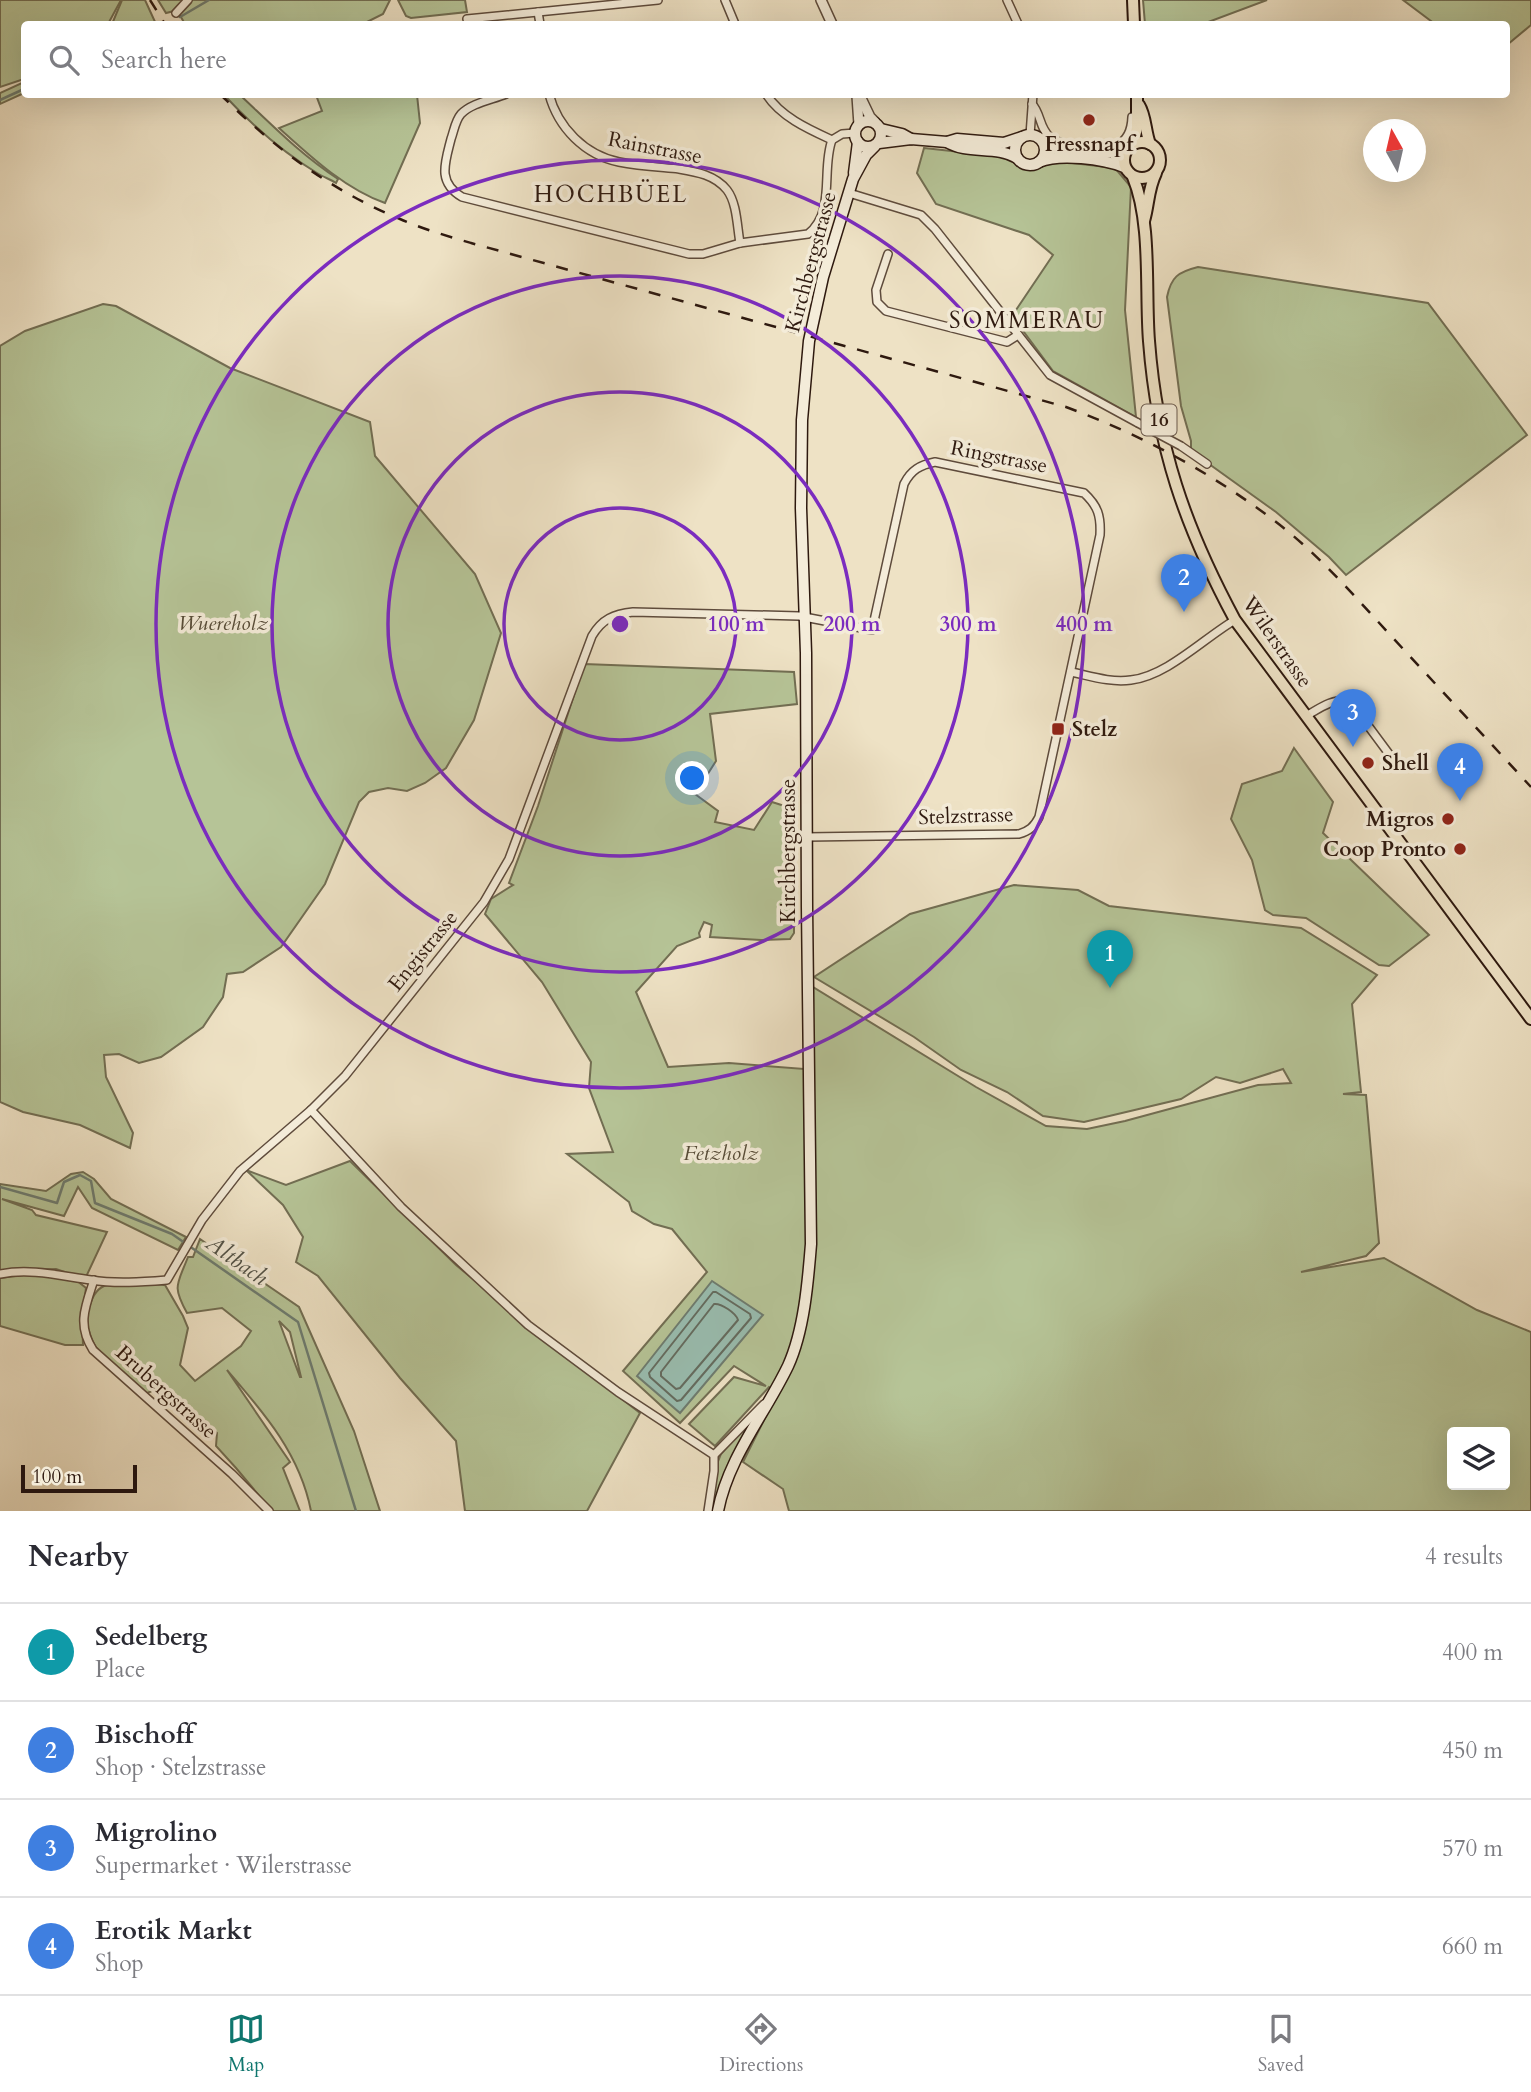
<!DOCTYPE html>
<html lang="en">
<head>
<meta charset="utf-8">
<style>
  :root { --surface:#fff; --page:#f7f7f7; --text:#2b2b33; --muted:#7c7c81; --line:#e1e1e2; --accent:#0f766e }
  body { margin:0; font-family:Cardo,serif; background:var(--page); color:var(--text) }
  .controls { position:absolute; right:21px; bottom:21px; display:grid; overflow:hidden; border-radius:7px; box-shadow:0 7px 28px #0002 }
  .controls button { width:63px; height:63px; display:grid; place-items:center; padding:0; border:0; border-bottom:2px solid var(--line); background:var(--surface); color:var(--text); font:35px sans-serif }
  .compass { position:absolute; left:1363px; top:119px; width:63px; height:63px; border-radius:50%; background:var(--surface); box-shadow:0 7px 28px #0002; rotate:352deg }
  .scale { position:absolute; left:21px; bottom:18px; width:116px; box-sizing:border-box; padding-left:7px; border:4px solid #2e190f; border-top:0; font-size:19px; line-height:24px; white-space:nowrap; color:#2e190f; -webkit-text-stroke:5px #f4ecd9; paint-order:stroke }
  .you { position:absolute; left:693px; top:779px; width:24px; height:24px; margin:-18px; border:5px solid #fff; border-radius:50%; background:#1a73e8; box-shadow:0 0 0 10px #1a73e833 }
  .badge { display:grid; place-items:center; width:46px; height:46px; border-radius:50%; background:var(--accent); color:#fff; font-size:23px; font-weight:700 }
  .pin { position:absolute; translate:-50% -58px; filter:drop-shadow(0 2px 4px #0008) }
  .pin::after { content:''; position:absolute; top:37px; width:24px; height:21px; background:inherit; clip-path:polygon(0 0,100% 0,50% 100%) }
  .list { margin:0; padding:0; list-style:none }
  h2 { display:flex; justify-content:space-between; align-items:center; height:91px; margin:0; padding:0 28px; font-size:30px }
  h2 small { font-size:23px; font-weight:400; color:var(--muted) }
  .list li { display:grid; grid-template-columns:46px 1fr auto; gap:21px; align-items:center; box-sizing:border-box; height:98px; padding:0 28px; border-top:2px solid var(--line) }
  .list b { display:block; font-size:26px; white-space:nowrap }
  .list p { margin:0; font-size:23px; white-space:nowrap; color:var(--muted) }
  .list em { font-size:23px; font-style:normal; color:var(--muted) }
  .icon { flex:none; width:38px; height:38px; fill:none; stroke:currentColor; stroke-width:2; stroke-linecap:round; stroke-linejoin:round }
  .map { position:relative; flex:none; width:1531px; height:1511px; overflow:hidden }
  .search { position:absolute; background:var(--surface); box-shadow:0 7px 28px #0002; left:21px; right:21px; top:21px; height:77px; display:flex; align-items:center; gap:18px; box-sizing:border-box; padding:0 24px; border-radius:7px; color:var(--muted); font-size:26px }
  .sheet { height:483px; background:var(--surface) }
  nav { display:flex; justify-content:space-around; align-items:center; box-sizing:border-box; height:98px; border-top:2px solid var(--line); background:var(--surface); font-size:19px; color:var(--muted) }
  nav a { display:grid; justify-items:center; gap:4px }
  nav .on { color:var(--accent) }
  .map>svg:first-child { display:block }
  .green { fill:#b6c497; stroke:#726e53; stroke-width:2; fill-rule:evenodd }
  .water { fill:#99beb1; stroke:#6e7c70; stroke-width:2 }
  .lines { fill:none; stroke-linecap:round; stroke-linejoin:round }
  .shore { stroke:#646c60; stroke-width:2 }
  .stream { stroke:#6e7c70; stroke-width:2.5 }
  .minor-casing { stroke:#5e4b3c; stroke-width:10 }
  .tertiary-casing { stroke:#5e4b3c; stroke-width:12 }
  .secondary-casing { stroke:#2e190f; stroke-width:13 }
  .primary-casing { stroke:#2e190f; stroke-width:14 }
  .minor { stroke:#f4ecd9; stroke-width:7 }
  .tertiary { stroke:#f4ecd9; stroke-width:9 }
  .secondary { stroke:#f4ecd9; stroke-width:10 }
  .primary { stroke:#eee2c5; stroke-width:10 }
  .rail { stroke:#2e190f; stroke-width:2.5; stroke-dasharray:12 12; stroke-linecap:butt }
  .minor-bridge-casing { stroke:#5e4b3c; stroke-width:10; stroke-linecap:butt }
  .minor-bridge { stroke:#f4ecd9; stroke-width:7 }
  .ring { fill:none; stroke:#7b2cbf; stroke-width:3.5 }
  .poi-dot { fill:#8f2418; stroke:#f4ecd9; stroke-width:2.5 }
  .labels { text-anchor:middle; dominant-baseline:central; stroke-width:7; stroke-linejoin:round; paint-order:stroke }
  .shield { fill:#f4ecd9; stroke:#69584c; stroke-width:2 }
  .shield-label { font-size:19px; font-weight:bold; fill:#2e190f }
  .poi-label { font-size:21px; font-weight:bold; fill:#2e190f; stroke:#f4ecd9; text-anchor:start }
  .street-label { font-size:21px; fill:#2e190f; stroke:#f4ecd9 }
  .park-label { font-size:21px; font-style:italic; fill:#574c38; stroke:#f4ecd9 }
  .neighbourhood-label { font-size:23px; letter-spacing:2px; fill:#2e190f; stroke:#f4ecd9 }
  .water-label { font-size:23px; font-style:italic; fill:#535348; stroke:#f4ecd9 }
  .centre { fill:#7b2cbf; stroke:#f4ecd9; stroke-width:3.5 }
  .ring-label { font-size:21px; text-anchor:middle; font-weight:bold; fill:#7b2cbf; stroke:#f4ecd9; stroke-width:7; stroke-linejoin:round; paint-order:stroke }
</style>
</head>
<body>
<div class="map">
<svg width="1531" height="1511" viewBox="0 0 1531 1511">
  <rect width="100%" height="100%" fill="#eee2c5"/>
  <filter id="stains"><feTurbulence type="fractalNoise" baseFrequency=".00286" numOctaves="4"/><feColorMatrix values="0 0 0 0 .2 0 0 0 0 .09 0 0 0 0 .02 0 0 0 .5 -.17"/></filter>
  <radialGradient id="worn" r=".72"><stop offset=".6" stop-color="#630" stop-opacity="0"/><stop offset="1" stop-color="#630" stop-opacity=".3"/></radialGradient>
  <g class="green">
    <polygon points="0,0 121,0 108,24 24,24 24,79 0,87"/>
    <polygon points="122,0 145,0 156,24 112,24"/>
    <polygon points="158,0 186,0 174,11 166,13"/>
    <polygon points="191,0 390,0 383,14 363,24 185,24 178,12"/>
    <polygon points="398,0 465,0 467,12 411,18 406,16"/>
    <polygon points="1143,0 1267,0 1203,24 1145,24"/>
    <polygon points="1403,0 1531,0 1531,25 1507,45 1506,24 1435,24"/>
    <polygon points="24,82 24,93 0,104 0,93"/>
    <path d="M224 95H240C272 125 301 155 338 179L336 183C330 179 323 177 317 173 282 152 251 124 224 95Z"/>
    <path d="M316 95H417L420 123 385 203C345 189 310 156 279 128L322 111Z"/>
    <polygon points="924,148 1006,157 1029,169 1055,161 1115,168 1131,187 1125,310 1136,417 1053,371 1012,316 1053,255 1029,235 936,204 917,173"/>
    <path d="M1198 267 1428 303 1527 435 1346 575 1329 557 1276 512 1191 451V441L1181 406 1167 297C1171 277 1178 272 1198 267Z"/>
    <polygon points="103,304 116,306 230,368 370,422 375,456 475,574 501,633 474,720 446,768 425,783 407,791 388,788 369,792 359,802 325,884 281,947 243,972 227,974 223,997 203,1027 161,1057 139,1063 119,1054 104,1055 106,1077 133,1133 130,1148 80,1125 23,1112 0,1102 0,346 25,331"/>
    <path d="M584 664 794 672 797 704 710 714 716 761 695 794 718 811 715 822 754 830 772 802 794 809V933L790 939 761 940 710 937 712 925 704 922 699 933 700 937 677 946 636 992 668 1067 729 1063 804 1069 808 984 976 1087 1046 1126 1087 1129 1125 1121 1258 1085 1291 1083 1283 1069 1240 1083 1216 1077 1181 1099 1084 1122 1043 1116 1007 1092 961 1070 914 1037 814 977 910 914 1014 885 1078 890 1109 906 1301 928 1377 975 1352 1004 1361 1092 1343 1094 1366 1095 1379 1243 1366 1256 1301 1272 1384 1258 1477 1310 1531 1332V1511H789L783 1489 743 1462 778 1392 769 1387 715 1446 689 1424 734 1377 766 1386 734 1366 680 1423 623 1371 707 1272 672 1229 654 1224 632 1211 629 1202 567 1154 613 1152 589 1088 591 1062 542 982 485 914 491 899 513 885 509 883 538 806ZM1452 1432H1505V1485H1452Z"/>
    <polygon points="1294,748 1333,802 1323,833 1429,935 1389,966 1379,965 1306,918 1273,915 1265,910 1252,860 1231,819 1242,784 1282,771"/>
    <polygon points="350,1161 456,1265 552,1345 640,1413 587,1511 465,1511 456,1441 400,1378 318,1276 296,1262 303,1237 283,1205 246,1170 286,1185"/>
    <polygon points="83,1172 94,1179 111,1199 186,1237 178,1250 92,1208 78,1187 64,1216 2,1199 32,1210 36,1215 107,1232 85,1279 56,1269 0,1271 0,1184 46,1191 71,1174"/>
    <path d="M200 1239 299 1307 354 1431 380 1511H311C300 1454 264 1413 227 1370L290 1462 283 1468 300 1511H272L236 1468 216 1446 217 1433 152 1391 145 1394C118 1373 79 1346 89 1307 92 1299 95 1290 104 1286 116 1281 151 1284 165 1285L183 1316 188 1328 180 1365 195 1381 241 1346 251 1331 222 1308 187 1313C172 1286 177 1285 188 1257H193ZM279 1321 290 1332 301 1377H300Z"/>
    <polygon points="31,1274 76,1280 86,1288 82,1319 83,1345 65,1345 0,1326 0,1278"/>
    <polygon points="760,1410 714,1511 710,1511 717,1464 721,1454"/>
  </g>
  <polygon class="water" points="712,1281 763,1315 680,1413 637,1376"/>
  <g class="lines">
    <g class="shore">
      <polygon points="713,1292 716,1292 750,1314 751,1318 681,1400 677,1401 650,1377 649,1373"/>
      <path d="M714 1304C721 1303 736 1313 738 1320L680 1388 676 1389 661 1376V1372Z"/>
    </g>
    <g class="stream">
      <polyline points="180,17 209,0"/>
      <polyline points="0,100 24,89"/>
      <polyline points="0,1187 57,1203 64,1182 80,1175 91,1181 95,1203 172,1234 298,1322 356,1511"/>
    </g>
    <g class="minor-casing">
      <g id="minor">
        <polyline points="725,0 735,24"/>
        <polyline points="1007,0 1018,24"/>
        <polyline points="538,12 540,24"/>
        <polyline points="176,13 188,0"/>
        <polyline points="467,19 658,0"/>
        <path d="M506 94C491 100 472 103 461 114 455 121 454 131 451 139 445 163 437 182 462 197L689 254H703L740 243 808 234C836 212 821 169 832 140L842 134 855 133"/>
        <path d="M549 94C558 128 585 155 619 162 639 166 659 167 679 169 697 172 715 175 727 190 737 203 737 226 740 243"/>
        <path d="M766 94C781 117 808 129 832 140"/>
        <path d="M1032 104C1041 113 1039 128 1050 137 1059 144 1069 145 1081 147 1107 150 1131 150 1132 117"/>
        <polyline points="1030,135 1033,94"/>
        <polyline points="849,193 921,215 935,229 1050,375 1138,423"/>
        <polyline points="888,254 876,290 877,302 886,311 1007,342 1018,335"/>
        <polyline points="1181,446 1207,464"/>
        <path d="M1071 672C1090 676 1111 683 1131 680 1167 676 1204 638 1235 620"/>
        <path d="M1306 716C1320 708 1332 699 1349 700L1392 758"/>
        <polyline points="311,1110 401,1207 528,1325 618,1392 714,1455"/>
        <path d="M0 1274C31 1268 61 1276 91 1280 116 1284 142 1282 167 1280L202 1220 240 1171 311 1110 345 1076 484 902 509 859 592 636C602 619 614 614 633 612L799 616 872 630 904 484C911 470 920 465 935 462L1084 493C1098 506 1101 516 1100 535L1039 817C1034 827 1029 831 1019 834L807 837"/>
        <path d="M94 1280C85 1307 77 1325 93 1350L232 1474 269 1511"/>
        <polyline points="708,1511 714,1471 714,1455 764,1404"/>
      </g>
    </g>
    <g class="tertiary-casing">
      <g id="tertiary">
        <polyline points="821,0 832,24"/>
        <polyline points="859,94 870,117 875,122"/>
        <polyline points="857,96 859,125"/>
      </g>
    </g>
    <g class="secondary-casing">
      <g id="secondary">
        <circle cx="868" cy="134" r="13"/>
        <polyline points="881,129 902,134 911,139"/>
        <circle cx="1030" cy="150" r="15"/>
        <path d="M1043 141C1066 155 1101 156 1126 150"/>
        <path d="M947 142C968 155 996 145 1017 158"/>
        <polyline points="879,143 911,139 947,142 957,139 1004,143 1022,137"/>
        <path d="M1039 162C1060 153 1103 159 1124 167"/>
        <polyline points="854,173 858,142"/>
        <path d="M718 1511C728 1458 765 1414 788 1366 804 1331 808 1282 811 1244L807 907 806 653 801 508 802 420 809 341 823 277 853 179 866 155 875 146"/>
      </g>
    </g>
    <g class="primary-casing">
      <g id="primary">
        <polyline points="1133,0 1134,24"/>
        <path d="M1139 105C1146 116 1145 131 1150 144"/>
        <circle cx="1142" cy="160" r="18"/>
        <polyline points="1133,144 1137,128 1137,94"/>
        <path d="M1133 177C1152 223 1145 291 1149 341 1157 447 1185 527 1235 620L1531 1019"/>
        <path d="M1144 221C1149 204 1148 189 1156 173"/>
      </g>
    </g>
    <use href="#minor" class="minor"/>
    <use href="#tertiary" class="tertiary"/>
    <use href="#secondary" class="secondary"/>
    <use href="#primary" class="primary"/>
    <g class="rail">
      <polyline points="150,0 165,24"/>
      <path d="M220 94C273 147 330 190 400 219 423 229 447 236 471 243L1066 407C1144 436 1214 474 1280 525 1322 558 1357 599 1393 638 1439 688 1485 737 1531 787"/>
    </g>
    <g class="minor-bridge-casing">
      <polyline id="minor-bridge" points="1138,423 1181,446"/>
    </g>
    <use href="#minor-bridge" class="minor-bridge"/>
  </g>
  <g class="ring">
    <circle cx="620" cy="624" r="116"/>
    <circle cx="620" cy="624" r="232"/>
    <circle cx="620" cy="624" r="348"/>
    <circle cx="620" cy="624" r="464"/>
  </g>
  <g class="poi-dot">
    <circle cx="1089" cy="120" r="7"/>
    <rect x="1051" y="722" width="14" height="14" rx="3.5"/>
    <circle cx="1368" cy="763" r="7"/>
    <circle cx="1448" cy="819" r="7"/>
    <circle cx="1460" cy="849" r="7"/>
  </g>
  <g class="labels">
    <rect class="shield" x="1141.5" y="404.5" width="35" height="31" rx="5"/>
    <g class="shield-label">
      <text x="1159" y="420">16</text>
    </g>
    <g class="poi-label">
      <text x="1089" y="144" text-anchor="middle">Fressnapf</text>
      <text x="1072" y="729">Stelz</text>
      <text x="1382" y="763">Shell</text>
      <text x="1434" y="819" text-anchor="end">Migros</text>
      <text x="1446" y="849" text-anchor="end">Coop Pronto</text>
    </g>
    <g class="street-label">
      <text transform="translate(655 148) rotate(11)">Rainstrasse</text>
      <text transform="translate(811 262) rotate(-75)">Kirchbergstrasse</text>
      <text transform="translate(999 457) rotate(11)">Ringstrasse</text>
      <text transform="translate(1277 642) rotate(55)">Wilerstrasse</text>
      <text transform="translate(966 816) rotate(-2)">Stelzstrasse</text>
      <text transform="translate(788 851) rotate(-90)">Kirchbergstrasse</text>
      <text transform="translate(423 951) rotate(-51)">Engistrasse</text>
      <text transform="translate(166 1392) rotate(42)">Brubergstrasse</text>
    </g>
    <g class="park-label">
      <text x="223" y="623">Wuereholz</text>
      <text x="721" y="1153">Fetzholz</text>
    </g>
    <g class="neighbourhood-label">
      <text x="611" y="194">HOCHBÜEL</text>
      <text x="1027" y="320">SOMMERAU</text>
    </g>
    <g class="water-label">
      <text transform="translate(237 1260) rotate(35)">Altbach</text>
    </g>
  </g>
  <circle cx="620" cy="624" r="10" class="centre"/>
  <g class="ring-label">
    <text x="736" y="631">100 m</text>
    <text x="852" y="631">200 m</text>
    <text x="968" y="631">300 m</text>
    <text x="1084" y="631">400 m</text>
  </g>
  <rect width="100%" height="100%" filter="url(#stains)"/>
  <rect width="100%" height="100%" fill="url(#worn)"/>
</svg>
<div class="controls">
<button><svg class="icon" aria-label="layers" viewBox="0 0 24 24"><path d="M12 4l9 5-9 5-9-5zM3 14l9 5 9-5"/></svg></button>
</div>
<svg class="compass" viewBox="-18 -18 36 36"><path d="M0-13l5 13h-10z" fill="#e53935"/><path d="M0 13l5-13h-10z" fill="#7c7c81"/></svg>
<div class="scale">100 m</div>
<div class="you"></div>
<div class="pin badge" style="left:1110px;top:988px;background:#0f9aa8">1</div>
<div class="pin badge" style="left:1184px;top:612px;background:#3f7fe0">2</div>
<div class="pin badge" style="left:1353px;top:747px;background:#3f7fe0">3</div>
<div class="pin badge" style="left:1460px;top:801px;background:#3f7fe0">4</div>
<div class="search"><svg class="icon" aria-label="search" viewBox="0 0 24 24"><circle cx="10" cy="10" r="6"/><path d="M15 15l6 6"/></svg>Search here</div>
</div>
<section class="sheet">
<h2>Nearby<small>4 results</small></h2>
<ul class="list">
<li><span class="badge" style="background:#0f9aa8">1</span><div><b>Sedelberg</b><p>Place</p></div><em>400 m</em></li>
<li><span class="badge" style="background:#3f7fe0">2</span><div><b>Bischoff</b><p>Shop · Stelzstrasse</p></div><em>450 m</em></li>
<li><span class="badge" style="background:#3f7fe0">3</span><div><b>Migrolino</b><p>Supermarket · Wilerstrasse</p></div><em>570 m</em></li>
<li><span class="badge" style="background:#3f7fe0">4</span><div><b>Erotik Markt</b><p>Shop</p></div><em>660 m</em></li>
</ul>
</section>
<nav>
<a class="on"><svg class="icon" aria-label="map" viewBox="0 0 24 24"><path d="M3 6l6-2 6 2 6-2v14l-6 2-6-2-6 2zM9 4v14M15 6v14"/></svg>Map</a>
<a><svg class="icon" aria-label="directions" viewBox="0 0 24 24"><path d="M12 3l9 9-9 9-9-9zM9 14v-3h6M13 9l2 2-2 2"/></svg>Directions</a>
<a><svg class="icon" aria-label="saved" viewBox="0 0 24 24"><path d="M7 4h10v16l-5-4-5 4z"/></svg>Saved</a>
</nav>
</body>
</html>
